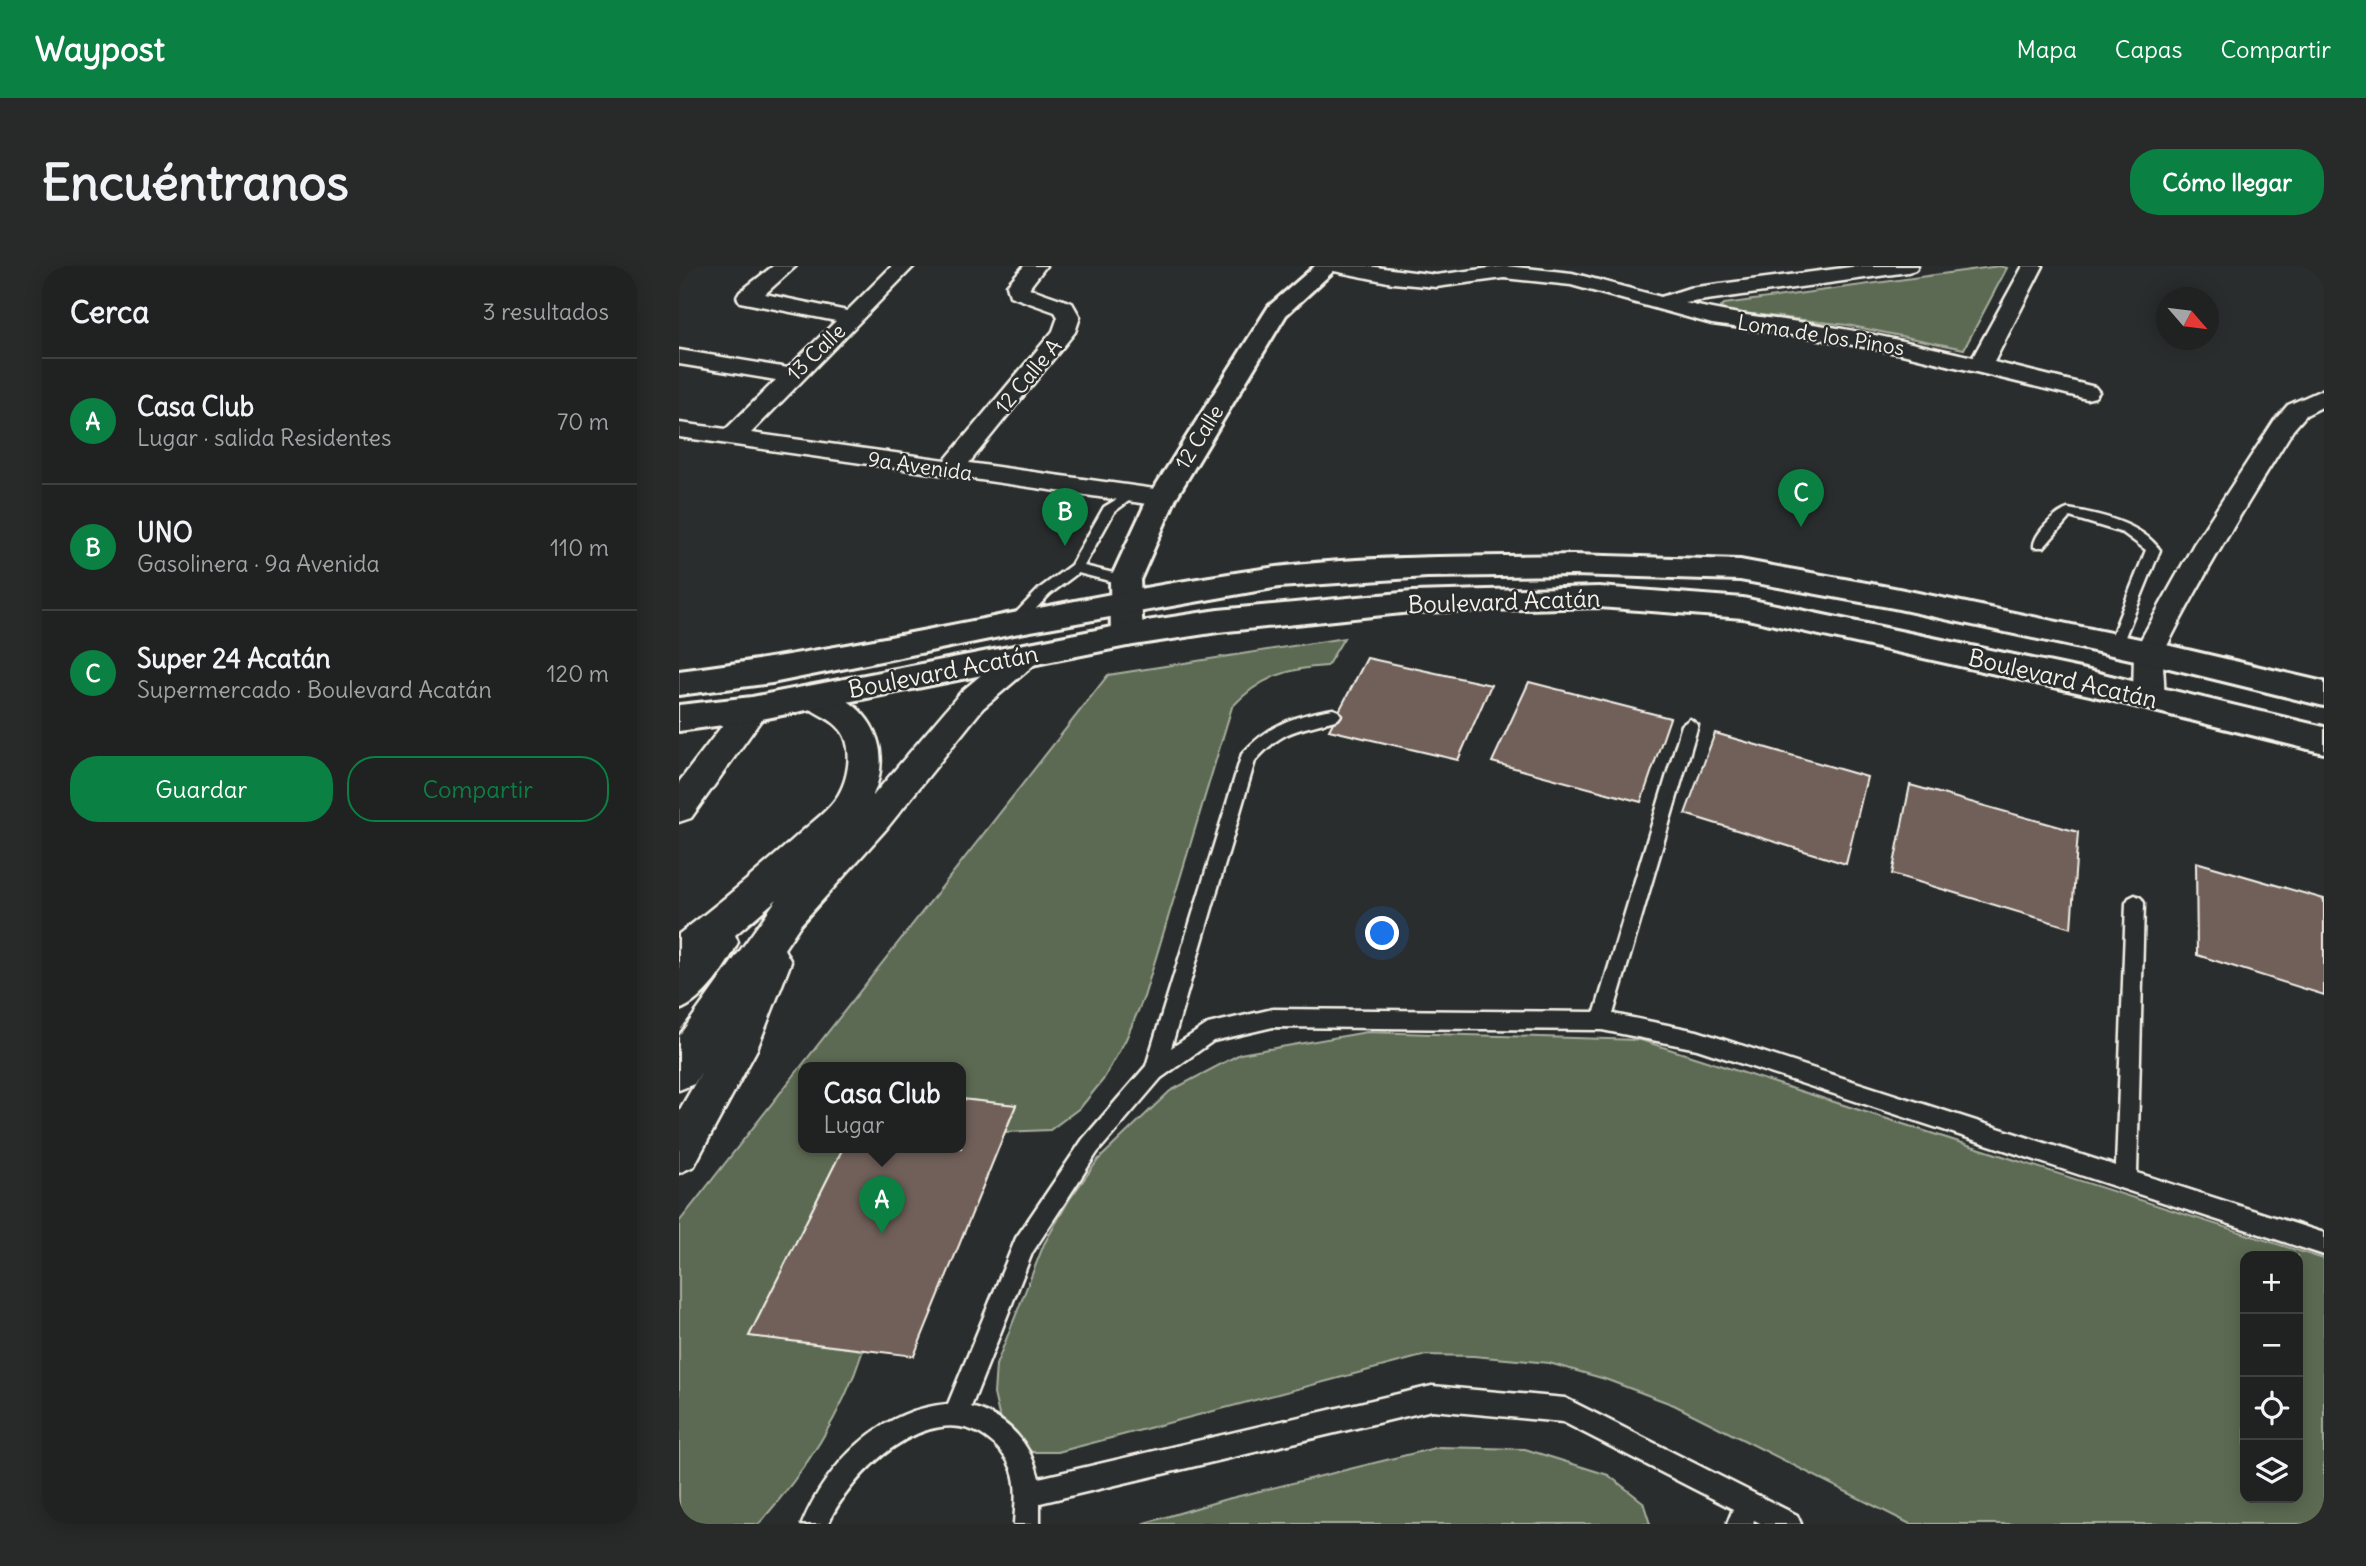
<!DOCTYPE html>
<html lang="es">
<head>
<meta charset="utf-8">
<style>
  :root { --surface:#202222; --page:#282a2a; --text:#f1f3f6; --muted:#a2a4a5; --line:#3d3f40; --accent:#0b8043 }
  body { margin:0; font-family:Delius,sans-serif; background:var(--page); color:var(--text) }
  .controls { position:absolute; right:21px; bottom:21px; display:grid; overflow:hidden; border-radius:14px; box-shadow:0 4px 18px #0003 }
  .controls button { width:63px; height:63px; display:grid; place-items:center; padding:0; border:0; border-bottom:2px solid var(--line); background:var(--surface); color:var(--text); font:35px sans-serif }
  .compass { position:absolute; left:1477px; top:21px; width:63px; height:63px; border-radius:50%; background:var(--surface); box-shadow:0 4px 18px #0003; rotate:118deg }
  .you { position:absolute; left:704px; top:668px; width:24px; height:24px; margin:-18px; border:5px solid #fff; border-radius:50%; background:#1a73e8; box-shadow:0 0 0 10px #1a73e833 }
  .badge { display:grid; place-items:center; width:46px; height:46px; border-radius:50%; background:var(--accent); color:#fff; font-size:23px; font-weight:700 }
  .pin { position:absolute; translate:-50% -58px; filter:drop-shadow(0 2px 4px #0008) }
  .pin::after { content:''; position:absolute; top:37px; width:24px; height:21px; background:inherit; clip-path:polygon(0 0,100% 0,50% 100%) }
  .popup { position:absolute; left:119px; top:796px; width:168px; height:91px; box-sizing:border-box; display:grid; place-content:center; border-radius:14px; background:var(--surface); filter:drop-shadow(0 2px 5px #0005); font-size:23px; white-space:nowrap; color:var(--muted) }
  .popup b { font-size:26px; color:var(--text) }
  .popup::after { content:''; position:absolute; left:50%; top:100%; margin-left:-14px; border:14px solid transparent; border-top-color:var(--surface) }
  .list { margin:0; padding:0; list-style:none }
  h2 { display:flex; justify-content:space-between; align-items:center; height:91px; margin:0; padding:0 28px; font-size:30px }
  h2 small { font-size:23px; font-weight:400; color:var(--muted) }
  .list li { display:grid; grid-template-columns:46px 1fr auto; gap:21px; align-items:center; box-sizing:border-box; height:126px; padding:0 28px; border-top:2px solid var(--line) }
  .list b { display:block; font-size:26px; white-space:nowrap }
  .list p { margin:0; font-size:23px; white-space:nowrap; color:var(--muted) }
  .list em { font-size:23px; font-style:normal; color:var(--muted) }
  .actions { display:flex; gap:14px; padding:21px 28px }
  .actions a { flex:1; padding:16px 0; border:2px solid var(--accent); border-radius:28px; text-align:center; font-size:24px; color:var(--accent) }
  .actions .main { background:var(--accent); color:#fff }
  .icon { flex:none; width:38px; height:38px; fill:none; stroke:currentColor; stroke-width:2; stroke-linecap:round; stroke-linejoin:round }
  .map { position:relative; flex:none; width:1645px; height:1258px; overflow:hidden; border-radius:28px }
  header { display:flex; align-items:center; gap:42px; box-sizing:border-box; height:98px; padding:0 35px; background:var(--accent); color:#fff }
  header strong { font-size:33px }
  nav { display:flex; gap:38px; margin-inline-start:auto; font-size:24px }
  .intro { display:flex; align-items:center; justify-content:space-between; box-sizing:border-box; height:168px; padding:0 42px }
  h1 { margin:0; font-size:49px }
  .button { padding:18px 32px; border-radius:28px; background:var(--accent); color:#fff; font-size:24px; font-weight:700 }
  main { display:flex; gap:42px; padding:0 42px }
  aside { flex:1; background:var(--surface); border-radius:28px; box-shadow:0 4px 18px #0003 }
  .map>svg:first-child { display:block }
  .green { fill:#5c6b53; stroke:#a8ae9e; stroke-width:2; fill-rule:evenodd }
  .building { fill:#71605a; stroke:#f4f1e8; stroke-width:2 }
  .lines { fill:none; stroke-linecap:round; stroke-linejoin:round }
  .service-casing { stroke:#f4f1e8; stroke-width:5 }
  .minor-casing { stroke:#f4f1e8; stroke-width:5 }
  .tertiary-casing { stroke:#f4f1e8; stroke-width:6 }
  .secondary-casing { stroke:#f4f1e8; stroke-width:6 }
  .service { fill:#2a2d2e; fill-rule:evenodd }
  .minor { fill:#2a2d2e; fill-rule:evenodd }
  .tertiary { fill:#2a2d2e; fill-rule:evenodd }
  .secondary { fill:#2a2d2e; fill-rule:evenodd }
  .labels { text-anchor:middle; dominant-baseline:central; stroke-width:5; stroke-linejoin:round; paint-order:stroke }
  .far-street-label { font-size:21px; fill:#f4f1e8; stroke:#2a2d2e }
  .street-label { font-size:24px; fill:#f4f1e8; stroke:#2a2d2e }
</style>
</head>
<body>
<header>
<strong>Waypost</strong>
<nav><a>Mapa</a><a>Capas</a><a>Compartir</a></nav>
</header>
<div class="intro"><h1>Encuéntranos</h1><a class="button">Cómo llegar</a></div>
<main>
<aside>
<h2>Cerca<small>3 resultados</small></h2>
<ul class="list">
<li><span class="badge">A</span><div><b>Casa Club</b><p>Lugar · salida Residentes</p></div><em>70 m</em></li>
<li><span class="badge">B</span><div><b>UNO</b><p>Gasolinera · 9a Avenida</p></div><em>110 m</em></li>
<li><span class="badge">C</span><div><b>Super 24 Acatán</b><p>Supermercado · Boulevard Acatán</p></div><em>120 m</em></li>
</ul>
<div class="actions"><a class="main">Guardar</a><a>Compartir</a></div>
</aside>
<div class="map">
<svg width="1645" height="1258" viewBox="0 0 1645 1258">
  <rect width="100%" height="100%" fill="#2a2d2e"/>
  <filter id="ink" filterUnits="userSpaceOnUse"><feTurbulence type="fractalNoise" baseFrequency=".0143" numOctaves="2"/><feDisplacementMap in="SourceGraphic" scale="14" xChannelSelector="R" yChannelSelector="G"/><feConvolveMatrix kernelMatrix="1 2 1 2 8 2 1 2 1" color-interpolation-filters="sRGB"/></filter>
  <g filter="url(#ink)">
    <g class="green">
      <polygon points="1320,0 1328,2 1285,83 1168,59 1039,44 1045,38"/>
      <path d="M665 372 648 400C608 402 580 412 553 441L465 731 447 773 424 814 402 841 371 864 326 866 337 839 282 833V802H124V882H164L70 1070 184 1084C163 1150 125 1206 80 1258H0V956L429 409Z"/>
      <path d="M688 766 962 774 1645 993V1258H1231L995 1139 926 1113 870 1097 794 1090 747 1089 379 1186H353L338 1175 320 1149 315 1128 317 1099 365 978 390 934 419 894 491 825 561 788ZM1566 990H1619V1232H1566Z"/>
      <polygon points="760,1181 846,1183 929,1209 964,1236 971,1258 463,1258 544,1234"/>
    </g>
    <g class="building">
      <polygon points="688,392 812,419 779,494 650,464"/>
      <polygon points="850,416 991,452 962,536 813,496"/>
      <polygon points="1036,467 1188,511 1167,598 1006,548"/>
      <polygon points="1231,519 1399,566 1392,662 1213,608"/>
      <polygon points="1517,596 1645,633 1645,729 1518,689"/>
      <polygon points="282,833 337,839 235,1090 70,1070 164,882 282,882"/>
    </g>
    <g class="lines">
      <g class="service-casing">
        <g id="service">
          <polygon points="453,224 459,228 435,246 405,300 451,311 451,317 446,319 399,307 371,328 340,360 330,360 330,354 361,322 392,299 425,241"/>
          <path d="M1389 243C1420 248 1462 257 1481 284L1441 383 1436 384 1429 379 1467 284 1444 267 1391 251 1365 281H1355C1354 269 1376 247 1389 243Z"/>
          <path d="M654 443 659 445 662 449 659 453C620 465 606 461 576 495L492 782 529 758 594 743 916 746 1003 459 1011 453 1019 459 934 748 1018 765 1437 900 1447 637 1450 632 1456 629 1462 632 1465 637 1458 907 1645 967V989L1018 783 923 764 594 761 534 775 482 812 418 887 353 987 292 1141C328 1151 351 1176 360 1212L753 1120 886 1132 1118 1249 1122 1258H1083L1075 1254 1074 1258H1048L1054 1243 884 1156 753 1144 361 1237V1258H335C336 1241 339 1221 333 1204 328 1191 318 1179 306 1171 248 1132 171 1209 149 1258H123C148 1198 201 1143 269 1138L337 972 404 873 467 800 563 488C589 459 617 449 654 443Z"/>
        </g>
      </g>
      <g class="minor-casing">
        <g id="minor">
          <polygon points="94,0 117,0 86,28 168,45 213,0 235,0 72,167 266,194 374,65 379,51 376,46 331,30 328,19 345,0 367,0 350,22 393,37 401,51 396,66 290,197 483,224 492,226 496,232 492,238 483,240 0,171 0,157 47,163 97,114 0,98 0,84 109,102 157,55 61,36 58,31 61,26"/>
          <path d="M647 0H689L757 9 827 0 893 7 982 31 1010 22 1180 0H1239L1236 4 1229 6 1006 37C1048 48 1091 52 1134 58 1188 66 1241 79 1294 91L1344 0H1364L1315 96 1416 121 1420 126 1416 131 1408 133 1223 88 1136 72 1033 58 892 19 825 12 757 21 714 17 650 4Z"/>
          <path d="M1645 123V140L1627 149 1614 164C1570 235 1525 306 1487 382 1479 399 1491 422 1481 439L1470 443 1459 439 1454 431 1455 386 1515 278 1595 155 1609 139Z"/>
          <path d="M345 379 356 382 360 390 356 398 304 442 208 562 121 659 105 683 112 696 78 783 15 900 0 907V845L23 805 15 818 0 824V770L98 633 56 669 59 676C48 700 25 735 0 744V668C41 637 80 604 119 569 133 556 151 544 160 528 169 512 173 488 166 471 156 449 129 449 118 430L123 422C138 417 145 422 159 429 199 450 212 491 193 531L282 426 334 382Z"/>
          <polygon points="73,431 84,435 89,443 84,451 12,552 0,556 0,516 62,435"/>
        </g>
      </g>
      <g class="tertiary-casing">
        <polygon id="tertiary" points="636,0 660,0 607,49 497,232 461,314 464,369 459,377 448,380 437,377 432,369 431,314 469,232 590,40"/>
      </g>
      <g class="secondary-casing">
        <g id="secondary">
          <path d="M894 289 1061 294 1215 322 1470 375 1645 416V440L1470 397 1215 342 1061 314 894 309 748 311 600 321 335 368 93 417 0 429V405C201 380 398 328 598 301 694 289 797 291 894 289Z"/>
          <polygon points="920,321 1064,332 1411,405 1645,461 1645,487 1411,429 1064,352 920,341 733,346 539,366 448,380 73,455 0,465 0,439 73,431 448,358 539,344 733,326"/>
        </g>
      </g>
      <use href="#service" class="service"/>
      <use href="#minor" class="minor"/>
      <use href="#tertiary" class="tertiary"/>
      <use href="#secondary" class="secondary"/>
    </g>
  </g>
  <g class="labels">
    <g class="far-street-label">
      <text transform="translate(1142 69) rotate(9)">Loma de los Pinos</text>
      <text transform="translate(137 86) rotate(-44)">13 Calle</text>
      <text transform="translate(349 110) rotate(-50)">12 Calle A</text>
      <text transform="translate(520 171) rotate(-58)">12 Calle</text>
      <text transform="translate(241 200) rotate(8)">9a Avenida</text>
    </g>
    <g class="street-label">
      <text transform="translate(825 335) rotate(-2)">Boulevard Acatán</text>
      <text transform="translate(264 405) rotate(-11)">Boulevard Acatán</text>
      <text transform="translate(1384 412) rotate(13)">Boulevard Acatán</text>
    </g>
  </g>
</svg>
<div class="controls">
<button>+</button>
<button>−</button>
<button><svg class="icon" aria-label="locate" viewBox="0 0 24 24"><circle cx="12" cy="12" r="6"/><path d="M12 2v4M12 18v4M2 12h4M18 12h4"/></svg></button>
<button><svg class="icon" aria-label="layers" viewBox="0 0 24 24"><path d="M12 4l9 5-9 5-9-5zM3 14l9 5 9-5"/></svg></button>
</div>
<svg class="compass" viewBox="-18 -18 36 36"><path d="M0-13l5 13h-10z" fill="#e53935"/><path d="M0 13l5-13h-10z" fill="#a2a4a5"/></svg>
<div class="you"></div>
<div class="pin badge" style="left:203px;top:968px">A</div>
<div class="popup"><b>Casa Club</b>Lugar</div>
<div class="pin badge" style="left:386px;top:280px">B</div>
<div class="pin badge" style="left:1122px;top:261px">C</div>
</div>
</main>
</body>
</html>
